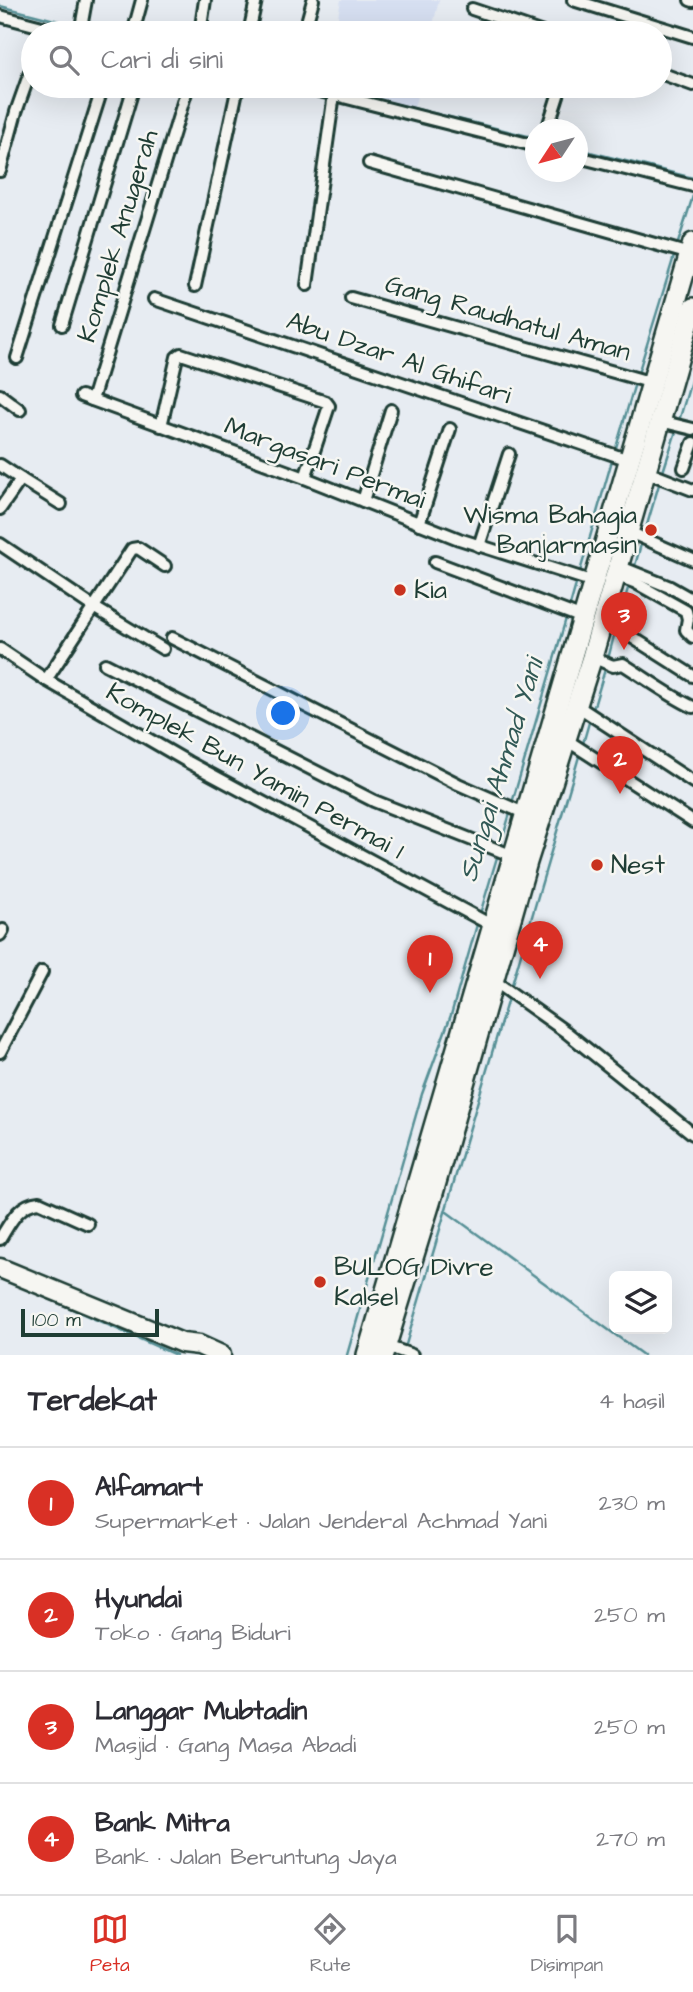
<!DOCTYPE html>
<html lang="id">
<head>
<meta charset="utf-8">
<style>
  :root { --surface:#fff; --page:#f2f2f3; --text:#2b2b33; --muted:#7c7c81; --line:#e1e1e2; --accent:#d93025 }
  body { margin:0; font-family:"Architects Daughter",sans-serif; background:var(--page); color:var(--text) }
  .controls { position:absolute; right:21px; bottom:21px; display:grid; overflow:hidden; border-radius:10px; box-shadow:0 7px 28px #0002 }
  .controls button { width:63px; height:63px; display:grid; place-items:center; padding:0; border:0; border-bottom:2px solid var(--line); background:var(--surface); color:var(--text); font:35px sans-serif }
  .compass { position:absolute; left:525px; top:119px; width:63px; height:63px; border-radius:50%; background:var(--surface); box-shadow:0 7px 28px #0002; rotate:234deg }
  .scale { position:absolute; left:21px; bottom:18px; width:138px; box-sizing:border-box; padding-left:7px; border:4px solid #1f3d34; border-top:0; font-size:19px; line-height:24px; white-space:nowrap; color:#1f3d34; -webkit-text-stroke:5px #f6f6f2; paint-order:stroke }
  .you { position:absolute; left:284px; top:714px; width:24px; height:24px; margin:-18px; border:5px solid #fff; border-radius:50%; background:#1a73e8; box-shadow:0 0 0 10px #1a73e833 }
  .badge { display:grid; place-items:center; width:46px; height:46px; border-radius:50%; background:var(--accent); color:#fff; font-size:23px; font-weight:700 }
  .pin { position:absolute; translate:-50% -58px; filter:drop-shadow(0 2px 4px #0008) }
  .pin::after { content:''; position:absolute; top:37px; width:24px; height:21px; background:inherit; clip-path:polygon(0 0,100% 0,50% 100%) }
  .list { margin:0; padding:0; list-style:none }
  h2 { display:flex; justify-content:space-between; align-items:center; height:91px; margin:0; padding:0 28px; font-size:30px }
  h2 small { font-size:23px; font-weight:400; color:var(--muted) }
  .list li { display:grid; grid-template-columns:46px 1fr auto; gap:21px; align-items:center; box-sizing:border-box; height:112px; padding:0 28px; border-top:2px solid var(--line) }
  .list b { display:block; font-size:26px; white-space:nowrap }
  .list p { margin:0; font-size:23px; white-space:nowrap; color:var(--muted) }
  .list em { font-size:23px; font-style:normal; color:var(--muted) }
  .icon { flex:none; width:38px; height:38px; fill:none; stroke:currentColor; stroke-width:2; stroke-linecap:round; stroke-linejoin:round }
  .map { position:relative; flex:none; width:693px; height:1355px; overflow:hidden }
  .search { position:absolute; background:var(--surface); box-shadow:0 7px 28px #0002; left:21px; right:21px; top:21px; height:77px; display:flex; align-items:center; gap:18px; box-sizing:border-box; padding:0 24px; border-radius:38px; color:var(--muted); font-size:26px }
  .sheet { height:539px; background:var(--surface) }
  nav { display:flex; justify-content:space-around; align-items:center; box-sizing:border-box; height:98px; border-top:2px solid var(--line); background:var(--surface); font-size:19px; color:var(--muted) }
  nav a { display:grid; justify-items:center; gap:4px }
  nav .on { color:var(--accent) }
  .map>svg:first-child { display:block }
  .built { fill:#d6dff1 }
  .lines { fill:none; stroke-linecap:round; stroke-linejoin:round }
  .stream { stroke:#569096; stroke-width:2.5 }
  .street-casing { stroke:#1f3d34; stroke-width:16 }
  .primary-casing { stroke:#1f3d34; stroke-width:23 }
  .highway-casing { stroke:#1f3d34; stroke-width:24 }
  .street { stroke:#f6f6f2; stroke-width:10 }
  .primary { stroke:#f6f6f2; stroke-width:18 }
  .highway { stroke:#f6f6f2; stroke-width:19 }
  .poi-dot { fill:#c8321e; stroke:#f6f6f2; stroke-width:2.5 }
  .labels { text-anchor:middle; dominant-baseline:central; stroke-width:5; stroke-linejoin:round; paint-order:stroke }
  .street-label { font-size:26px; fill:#1f3d34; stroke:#f6f6f2 }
  .poi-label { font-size:26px; fill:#1f3d34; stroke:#f6f6f2; text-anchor:start }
  .water-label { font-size:28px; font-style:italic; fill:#315955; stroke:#f6f6f2 }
</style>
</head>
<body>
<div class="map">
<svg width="693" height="1355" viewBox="0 0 693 1355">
  <rect width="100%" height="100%" fill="#e7ecf2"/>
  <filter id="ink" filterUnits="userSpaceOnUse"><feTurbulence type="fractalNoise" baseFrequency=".0143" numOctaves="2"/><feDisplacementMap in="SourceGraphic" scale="14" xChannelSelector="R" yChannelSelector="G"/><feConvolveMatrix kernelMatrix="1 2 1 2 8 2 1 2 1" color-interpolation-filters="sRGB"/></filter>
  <g filter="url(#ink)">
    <g class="built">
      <polygon points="341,0 439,0 431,33 335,33"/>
      <polygon points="325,86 420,86 413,111"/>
    </g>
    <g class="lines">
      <g class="stream">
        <polyline points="0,6 78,26"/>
        <polyline points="85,27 110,33"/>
        <polyline points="322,86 536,138"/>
        <polyline points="578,149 693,178"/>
        <polyline points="677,246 693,196"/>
        <polyline points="637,377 675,253"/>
        <polyline points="679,421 693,374"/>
        <polyline points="615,451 635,383"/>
        <polyline points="662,475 677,428"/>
        <polyline points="644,535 660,481"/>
        <polyline points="634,569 642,541"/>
        <polyline points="579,575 613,457"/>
        <polyline points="569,609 577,581"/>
        <polyline points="617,626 629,585"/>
        <polyline points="608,659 615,632"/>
        <polyline points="592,713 606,666"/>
        <polyline points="582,747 590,719"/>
        <polyline points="512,803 567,615"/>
        <polyline points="500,847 511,810"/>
        <polyline points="480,914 498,854"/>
        <polyline points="511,988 580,753"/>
        <polyline points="447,1212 643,1355"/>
        <polyline points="25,1288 176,1355"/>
        <polyline points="405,1348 509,995"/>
        <polyline points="347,1355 422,1094 451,1015 478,921"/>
      </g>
      <g class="street-casing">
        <g id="street">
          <polyline points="573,0 693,37"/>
          <polyline points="690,0 693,1"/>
          <polyline points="472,9 543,33"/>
          <polyline points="0,16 46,28 81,33"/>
          <polyline points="80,33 86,0"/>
          <polyline points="133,33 142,0"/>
          <polyline points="200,33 205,0"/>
          <polyline points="249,33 256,0"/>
          <polyline points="304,33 313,0"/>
          <polyline points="660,73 693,85"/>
          <polyline points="300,86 536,146"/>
          <polyline points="547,130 561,86"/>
          <polyline points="578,157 693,186"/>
          <polyline points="369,163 690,254"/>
          <polyline points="0,171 16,112 33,64"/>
          <polyline points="307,285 334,94"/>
          <polyline points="195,286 238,86"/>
          <polyline points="351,298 653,383"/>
          <polyline points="154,299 629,460"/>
          <polyline points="62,325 134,86"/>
          <polyline points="17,358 103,86"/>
          <polyline points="0,395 20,410"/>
          <polyline points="81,396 305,478 459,539 594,582"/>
          <polyline points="92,400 188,86"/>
          <polyline points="660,421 693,429"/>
          <polyline points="161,426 177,357 181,354 326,402 329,406 305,478"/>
          <polyline points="0,465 21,479 0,509"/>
          <polyline points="684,468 693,443"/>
          <polyline points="644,471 693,490"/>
          <polyline points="21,479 61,504"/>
          <polyline points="363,501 391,410"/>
          <polyline points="419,524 450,429"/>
          <polyline points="627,531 693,560"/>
          <polyline points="0,544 95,608 163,649"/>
          <polyline points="479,546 509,454"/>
          <polyline points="435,562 583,618"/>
          <polyline points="618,566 670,587 693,600"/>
          <polyline points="615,575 634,582 686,611 688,619 686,630 693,637"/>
          <polyline points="601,623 619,629 693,676"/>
          <polyline points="172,638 458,784 526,814"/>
          <polyline points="0,649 46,680 188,762 493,926"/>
          <path d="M592 657 613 666 623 664C647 679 668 695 693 707"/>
          <polyline points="105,664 374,801 513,856"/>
          <polyline points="46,680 132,549 138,548 165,566"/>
          <polyline points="576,705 693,782"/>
          <polyline points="565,739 693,822"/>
          <polyline points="0,935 3,930"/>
          <polyline points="493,980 566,1032 693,1134"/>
          <polyline points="0,1052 42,972"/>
          <path d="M0 1239C10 1223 18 1204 39 1202L88 1224"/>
          <polyline points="386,1346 412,1355"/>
        </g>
      </g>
      <g class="primary-casing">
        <polyline id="primary" points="0,1268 182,1343 199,1345 221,1355"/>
      </g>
      <g class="highway-casing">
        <g id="highway">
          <polyline points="367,1355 693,243"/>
          <polyline points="383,1355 433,1193 527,862 592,657 693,308"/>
        </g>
      </g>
      <use href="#street" class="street"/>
      <use href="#primary" class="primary"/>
      <use href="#highway" class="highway"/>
    </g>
  </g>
  <g class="poi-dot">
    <circle cx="651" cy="530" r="7"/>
    <circle cx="400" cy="590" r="7"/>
    <circle cx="597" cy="865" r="7"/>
    <circle cx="320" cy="1282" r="7"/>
  </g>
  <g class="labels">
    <g class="street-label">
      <text transform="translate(118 236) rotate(-73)">Komplek Anugerah</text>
      <text transform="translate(508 318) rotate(16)">Gang Raudhatul Aman</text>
      <text transform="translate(399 358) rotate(19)">Abu Dzar Al Ghifari</text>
      <text transform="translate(325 463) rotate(21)">Margasari Permai</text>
      <text transform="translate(255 771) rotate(29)">Komplek Bun Yamin Permai 1</text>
    </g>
    <g class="poi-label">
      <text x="637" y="515" text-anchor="end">Wisma Bahagia<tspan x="637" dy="30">Banjarmasin</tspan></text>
      <text x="414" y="590">Kia</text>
      <text x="611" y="865">Nest</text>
      <text x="334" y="1267">BULOG Divre<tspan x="334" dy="30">Kalsel</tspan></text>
    </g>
    <g class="water-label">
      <text transform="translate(501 770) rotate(-73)">Sungai Ahmad Yani</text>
    </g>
  </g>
</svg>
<div class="controls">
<button><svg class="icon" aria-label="layers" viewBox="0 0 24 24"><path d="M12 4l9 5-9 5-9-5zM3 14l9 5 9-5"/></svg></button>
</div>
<svg class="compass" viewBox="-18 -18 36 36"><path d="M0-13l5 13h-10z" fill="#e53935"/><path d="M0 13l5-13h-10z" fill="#7c7c81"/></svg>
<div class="scale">100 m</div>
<div class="you"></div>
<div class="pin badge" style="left:430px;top:993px">1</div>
<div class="pin badge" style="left:620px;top:794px">2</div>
<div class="pin badge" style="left:624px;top:650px">3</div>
<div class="pin badge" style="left:540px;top:979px">4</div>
<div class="search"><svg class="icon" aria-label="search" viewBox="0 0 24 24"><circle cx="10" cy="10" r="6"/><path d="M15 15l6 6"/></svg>Cari di sini</div>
</div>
<section class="sheet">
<h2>Terdekat<small>4 hasil</small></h2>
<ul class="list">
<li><span class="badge">1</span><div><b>Alfamart</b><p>Supermarket · Jalan Jenderal Achmad Yani</p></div><em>230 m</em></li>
<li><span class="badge">2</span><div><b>Hyundai</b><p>Toko · Gang Biduri</p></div><em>250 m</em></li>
<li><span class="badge">3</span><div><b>Langgar Mubtadin</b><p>Masjid · Gang Masa Abadi</p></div><em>250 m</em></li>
<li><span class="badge">4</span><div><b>Bank Mitra</b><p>Bank · Jalan Beruntung Jaya</p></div><em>270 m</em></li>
</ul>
</section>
<nav>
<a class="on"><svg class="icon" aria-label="map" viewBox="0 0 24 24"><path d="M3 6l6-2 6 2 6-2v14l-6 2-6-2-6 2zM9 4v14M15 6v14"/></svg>Peta</a>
<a><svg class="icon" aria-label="directions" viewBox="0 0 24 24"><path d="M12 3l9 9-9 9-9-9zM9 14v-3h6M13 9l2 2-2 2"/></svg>Rute</a>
<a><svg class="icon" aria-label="saved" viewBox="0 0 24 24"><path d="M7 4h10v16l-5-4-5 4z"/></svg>Disimpan</a>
</nav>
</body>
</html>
